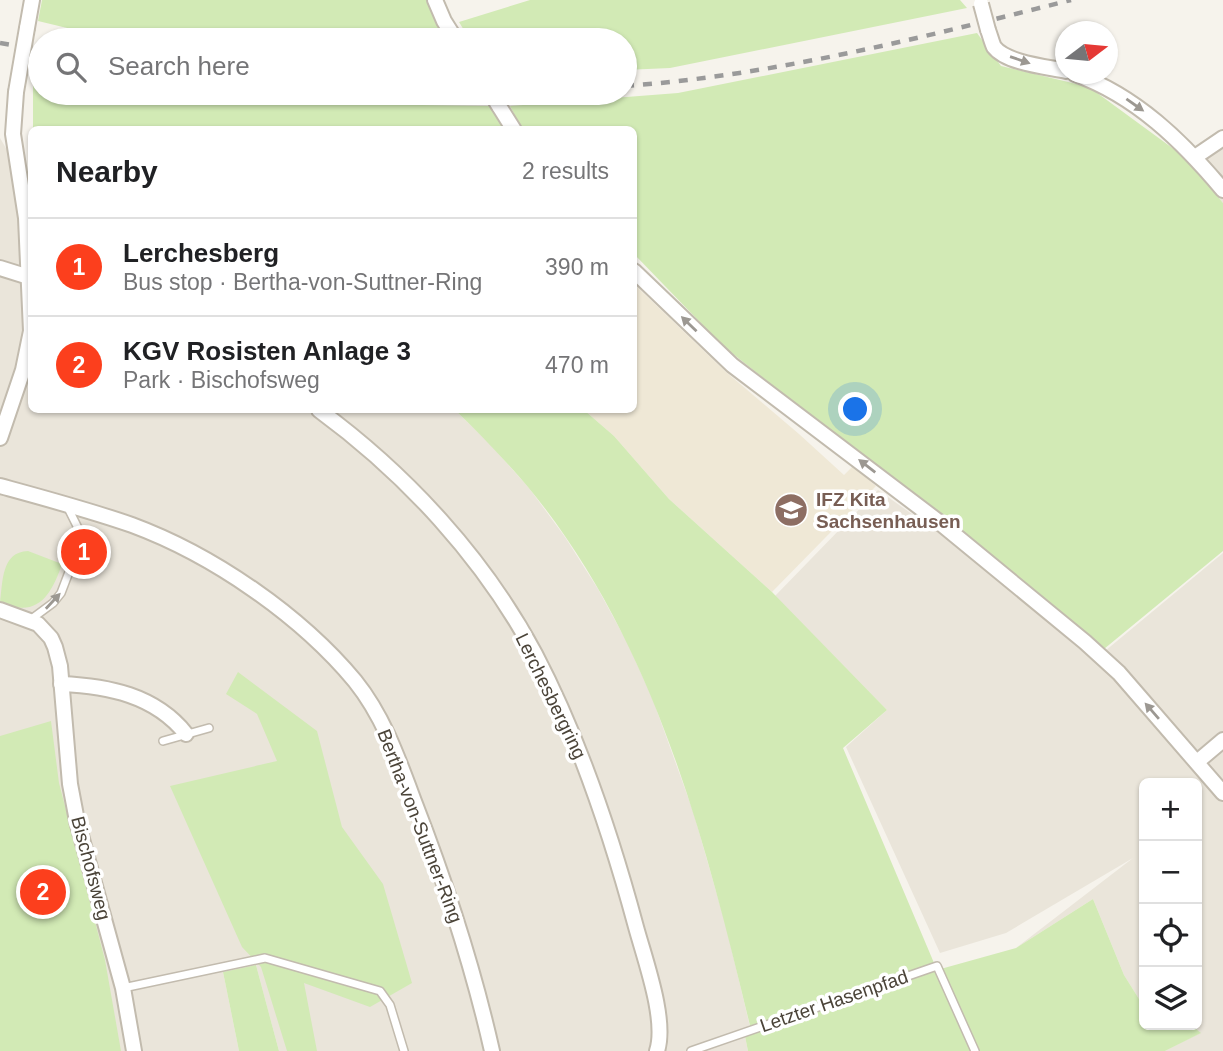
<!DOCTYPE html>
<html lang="en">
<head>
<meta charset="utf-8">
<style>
  :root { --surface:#fff; --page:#f6f6f6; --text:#202124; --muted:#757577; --line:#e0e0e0; --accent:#fc3f1d }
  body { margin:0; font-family:Arial,sans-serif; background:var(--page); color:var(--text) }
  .controls { position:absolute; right:21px; bottom:21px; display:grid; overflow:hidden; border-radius:10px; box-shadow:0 2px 5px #0004 }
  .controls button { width:63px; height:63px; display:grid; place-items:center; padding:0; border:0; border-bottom:2px solid var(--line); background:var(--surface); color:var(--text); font:35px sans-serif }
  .compass { position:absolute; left:1055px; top:21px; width:63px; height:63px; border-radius:50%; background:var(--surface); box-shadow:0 2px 5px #0004; rotate:74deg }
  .you { position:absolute; left:856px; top:410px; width:24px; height:24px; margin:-18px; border:5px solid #fff; border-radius:50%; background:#1a73e8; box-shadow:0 0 0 10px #1a73e833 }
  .badge { display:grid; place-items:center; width:46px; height:46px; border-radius:50%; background:var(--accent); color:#fff; font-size:23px; font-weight:700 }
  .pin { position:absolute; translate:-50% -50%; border:4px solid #fff; box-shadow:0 2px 7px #0006 }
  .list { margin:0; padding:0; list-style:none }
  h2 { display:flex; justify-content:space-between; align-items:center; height:91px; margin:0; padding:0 28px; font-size:30px }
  h2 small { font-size:23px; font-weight:400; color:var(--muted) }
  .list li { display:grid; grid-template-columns:46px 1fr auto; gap:21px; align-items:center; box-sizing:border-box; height:98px; padding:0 28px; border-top:2px solid var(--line) }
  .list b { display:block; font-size:26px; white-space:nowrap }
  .list p { margin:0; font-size:23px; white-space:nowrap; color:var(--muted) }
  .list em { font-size:23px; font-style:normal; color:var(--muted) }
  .icon { flex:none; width:38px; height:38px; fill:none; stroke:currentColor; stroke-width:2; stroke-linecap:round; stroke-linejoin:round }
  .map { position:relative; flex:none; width:1223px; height:1051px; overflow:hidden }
  .search { position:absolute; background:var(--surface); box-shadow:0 2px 5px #0004; left:28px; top:28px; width:609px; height:77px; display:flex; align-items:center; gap:18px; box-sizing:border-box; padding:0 24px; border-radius:38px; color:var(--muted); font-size:26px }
  .panel { position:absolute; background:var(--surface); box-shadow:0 2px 5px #0004; left:28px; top:126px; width:609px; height:287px; border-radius:10px }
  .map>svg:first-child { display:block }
  .residential { fill:#eae5da }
  .education { fill:#efe8d6 }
  .green { fill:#d2eab5 }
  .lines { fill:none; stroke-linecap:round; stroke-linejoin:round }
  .service-casing { stroke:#c2bbae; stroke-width:10 }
  .minor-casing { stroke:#c2bbae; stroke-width:18 }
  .service { stroke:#fff; stroke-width:7 }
  .minor { stroke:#fff; stroke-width:14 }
  .rail { stroke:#9a9a9a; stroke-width:4.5; stroke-dasharray:9 9; stroke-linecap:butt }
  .minor-bridge-casing { stroke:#c2bbae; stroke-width:18; stroke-linecap:butt }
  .minor-bridge { stroke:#fff; stroke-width:14 }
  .oneway { fill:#9c9892 }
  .labels { text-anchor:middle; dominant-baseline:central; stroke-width:7; stroke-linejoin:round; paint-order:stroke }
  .education-label { font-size:19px; font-weight:bold; fill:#785e54; stroke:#fff; text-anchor:start }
  .street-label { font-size:19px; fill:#4b4439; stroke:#fff }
</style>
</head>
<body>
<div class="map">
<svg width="1223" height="1051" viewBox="0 0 1223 1051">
  <rect width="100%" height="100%" fill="#f6f3ec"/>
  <g class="residential">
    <polygon points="1223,129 1223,203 1186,158"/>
    <polygon points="0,138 31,191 32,410 455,410 488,442 529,488 565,537 598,589 628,644 653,700 693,811 726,926 752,1035 745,1036 748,1051 279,1051 256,965 223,972 239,1051 0,1051"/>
    <polygon points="878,490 1105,651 1223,553 1223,1051 1165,1051 1200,1033 1191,1025 1197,1025 1197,783 1144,783 1144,1007 1124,975 1093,899 1016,948 1133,858 1006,933 940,953 846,747 887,710 775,596"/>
  </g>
  <polygon class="education" points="634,284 726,372 799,434 844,475 853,466 876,486 772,592 669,499 614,436 584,410 634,410"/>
  <g class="green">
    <polygon points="42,0 432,0 450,40 117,40 38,21"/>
    <polygon points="530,0 960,0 967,8 670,68 625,70 625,40 470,40 459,22"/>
    <polygon points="977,33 1001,66 1089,87 1186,158 1223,203 1223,551 1104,649 723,346 634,254 634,130 522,129 510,106 678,93"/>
    <polygon points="33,70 40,71 40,93 172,93 228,102 489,106 506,129 33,130"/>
    <path d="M455 410H584L614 436 669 499 772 592 887 710 843 748 937 970 1016 948 1093 899 1124 975 1144 1007V1025H1191L1201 1033 1165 1051H748L745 1036 752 1034C706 843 656 642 528 487 505 460 480 434 455 410Z"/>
    <path d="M28 551 62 564C51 596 37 619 0 602 3 582 1 552 28 551Z"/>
    <polygon points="238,672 317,731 342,827 383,884 412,983 370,1007 304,983 317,1051 287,1051 261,967 242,947 170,786 277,761 257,714 226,694"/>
    <polygon points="51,721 59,783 105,960 121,1051 0,1051 0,736"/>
    <polygon points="256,965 279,1051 239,1051 223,972"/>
  </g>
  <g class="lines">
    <g class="service-casing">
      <g id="service">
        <polyline points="30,620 53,603 61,593 77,551 78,528 66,504"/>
        <polyline points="163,741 209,728"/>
        <polyline points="123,988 265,958 380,991 390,1005 404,1051"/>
        <polyline points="691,1051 937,966 975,1051"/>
      </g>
    </g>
    <g class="minor-casing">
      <g id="minor">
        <polyline points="435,0 444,21 456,40"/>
        <polyline points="27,28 32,0"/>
        <path d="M988 30C990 35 992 43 994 47 1006 63 1047 67 1066 71"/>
        <path d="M1075 74C1136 96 1182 141 1223 190"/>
        <polyline points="499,106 514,130"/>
        <polyline points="1195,157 1223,138"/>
        <polyline points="0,268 32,278"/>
        <polyline points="634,271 732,365 939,522 1085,642 1119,673 1223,793"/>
        <path d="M319 410C406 474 484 558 535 654 580 740 611 834 636 927 645 960 667 1020 657 1051"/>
        <polyline points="0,438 23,370 31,331 26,218 13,134 16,92"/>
        <path d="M0 486C44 498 89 510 132 525 213 555 300 615 355 681 384 717 399 761 415 804 446 884 473 967 492 1051"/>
        <polyline points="0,610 38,624 51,638 55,647 60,666 70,784 77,821 123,988 134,1051"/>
        <path d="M61 684C108 686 155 695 186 734"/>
        <polyline points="1197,762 1223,740"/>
      </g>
    </g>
    <use href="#service" class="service"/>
    <use href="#minor" class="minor"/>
    <g class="rail">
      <polyline points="0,43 40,50"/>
      <path d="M625 86C777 75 924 37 1071 0"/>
      <polyline points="315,93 443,97 534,93"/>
    </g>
    <g class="minor-bridge-casing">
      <g id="minor-bridge">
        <polyline points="981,4 988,30"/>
        <polyline points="16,92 27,28"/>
        <polyline points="491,93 499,106"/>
      </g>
    </g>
    <use href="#minor-bridge" class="minor-bridge"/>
  </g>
  <defs><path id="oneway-solid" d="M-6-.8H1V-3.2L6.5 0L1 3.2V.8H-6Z" transform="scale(1.75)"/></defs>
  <g class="oneway">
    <use href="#oneway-solid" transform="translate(1020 60) rotate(19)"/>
    <use href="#oneway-solid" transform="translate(1135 105) rotate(35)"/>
    <use href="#oneway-solid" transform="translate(689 324) rotate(-136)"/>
    <use href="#oneway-solid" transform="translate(867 466) rotate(-142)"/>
    <use href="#oneway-solid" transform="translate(53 601) rotate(-47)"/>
    <use href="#oneway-solid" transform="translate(1152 711) rotate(-131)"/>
  </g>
  <defs>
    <g id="school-disc" transform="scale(1.75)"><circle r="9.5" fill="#8d6e63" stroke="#fff"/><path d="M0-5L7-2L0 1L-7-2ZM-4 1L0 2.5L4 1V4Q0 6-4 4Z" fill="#fff"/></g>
  </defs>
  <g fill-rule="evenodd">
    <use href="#school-disc" x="791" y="510"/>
  </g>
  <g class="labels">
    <g class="education-label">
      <text x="816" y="499">IFZ Kita<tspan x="816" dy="22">Sachsenhausen</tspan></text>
    </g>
    <g class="street-label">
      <text transform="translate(551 696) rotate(64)">Lerchesbergring</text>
      <text transform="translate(420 826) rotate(69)">Bertha-von-Suttner-Ring</text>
      <text transform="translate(91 868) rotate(75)">Bischofsweg</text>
      <text transform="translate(834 1001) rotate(-19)">Letzter Hasenpfad</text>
    </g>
  </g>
</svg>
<div class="controls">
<button>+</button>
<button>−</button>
<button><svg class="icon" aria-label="locate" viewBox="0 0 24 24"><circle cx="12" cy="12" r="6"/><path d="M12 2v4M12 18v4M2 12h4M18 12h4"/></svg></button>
<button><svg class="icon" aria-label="layers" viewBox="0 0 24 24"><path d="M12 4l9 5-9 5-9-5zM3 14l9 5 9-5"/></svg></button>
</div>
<svg class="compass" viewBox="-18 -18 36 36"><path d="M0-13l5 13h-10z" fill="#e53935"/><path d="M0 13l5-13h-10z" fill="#757577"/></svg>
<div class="you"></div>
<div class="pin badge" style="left:84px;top:552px">1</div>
<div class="pin badge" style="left:43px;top:892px">2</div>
<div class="search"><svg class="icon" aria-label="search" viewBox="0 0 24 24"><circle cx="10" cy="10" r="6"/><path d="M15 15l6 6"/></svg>Search here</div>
<section class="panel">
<h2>Nearby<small>2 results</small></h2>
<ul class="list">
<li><span class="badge">1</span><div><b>Lerchesberg</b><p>Bus stop · Bertha-von-Suttner-Ring</p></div><em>390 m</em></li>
<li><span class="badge">2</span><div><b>KGV Rosisten Anlage 3</b><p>Park · Bischofsweg</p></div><em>470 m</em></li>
</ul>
</section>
</div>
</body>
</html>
